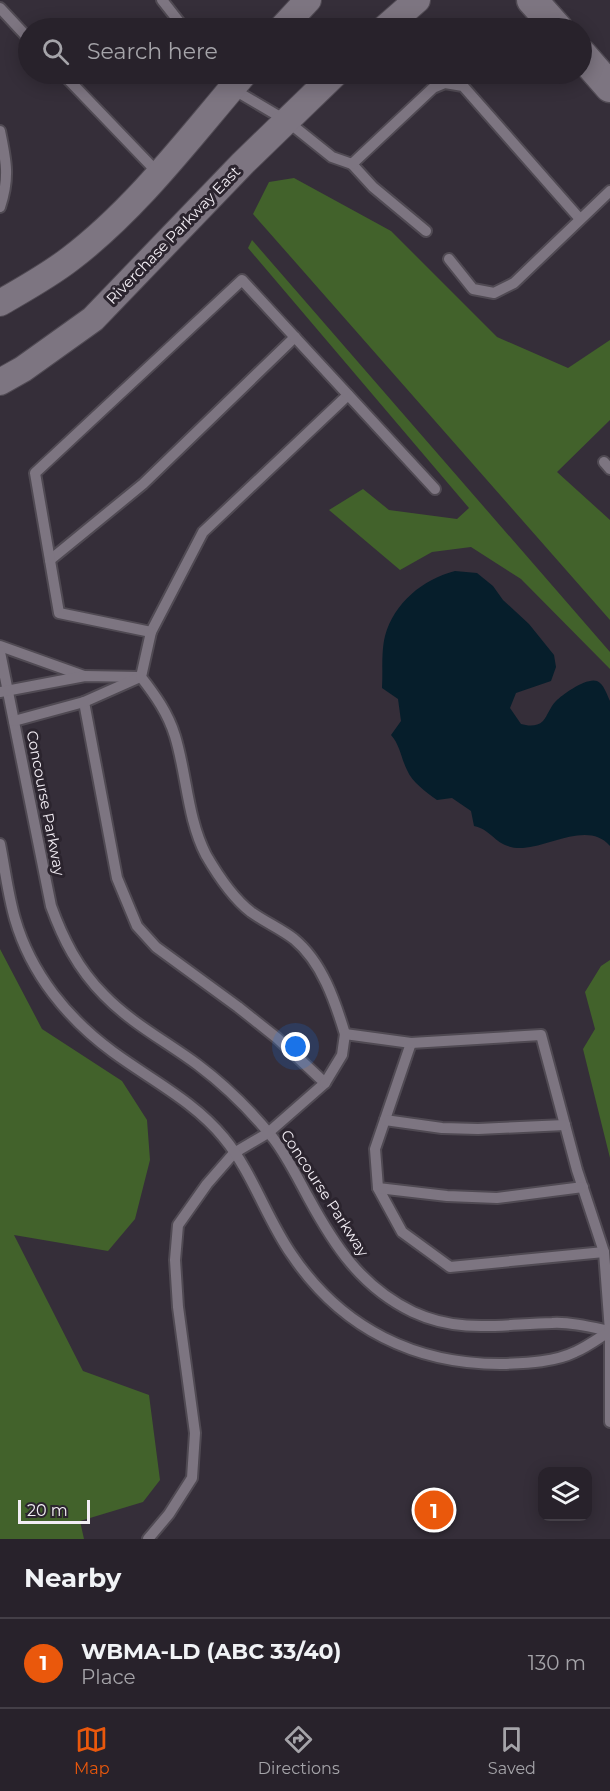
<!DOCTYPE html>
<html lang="en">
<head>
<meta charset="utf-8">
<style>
  :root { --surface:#28222b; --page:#342f37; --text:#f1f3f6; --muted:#a5a4a9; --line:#443f47; --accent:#ea580c }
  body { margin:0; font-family:Montserrat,sans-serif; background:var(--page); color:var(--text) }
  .controls { position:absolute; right:18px; bottom:18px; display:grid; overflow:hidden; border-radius:12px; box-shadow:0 3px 15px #0003 }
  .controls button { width:54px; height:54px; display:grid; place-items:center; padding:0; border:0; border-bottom:2px solid var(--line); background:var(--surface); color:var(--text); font:30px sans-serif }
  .scale { position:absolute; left:18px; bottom:15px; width:72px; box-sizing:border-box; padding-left:6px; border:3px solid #f2edf4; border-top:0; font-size:16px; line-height:21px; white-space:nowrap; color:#f2edf4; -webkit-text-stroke:4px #2b242e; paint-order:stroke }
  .you { position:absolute; left:296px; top:1047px; width:21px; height:21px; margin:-15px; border:4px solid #fff; border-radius:50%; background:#1a73e8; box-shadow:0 0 0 9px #1a73e833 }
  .badge { display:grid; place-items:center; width:39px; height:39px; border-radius:50%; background:var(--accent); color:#fff; font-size:20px; font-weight:700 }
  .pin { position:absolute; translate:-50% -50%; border:3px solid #fff; box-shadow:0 2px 6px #0006 }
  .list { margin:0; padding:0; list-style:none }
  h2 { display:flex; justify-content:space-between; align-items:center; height:78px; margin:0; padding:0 24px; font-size:26px }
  h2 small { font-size:20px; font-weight:400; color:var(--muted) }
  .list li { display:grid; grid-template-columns:39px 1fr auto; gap:18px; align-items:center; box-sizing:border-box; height:90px; padding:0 24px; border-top:2px solid var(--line) }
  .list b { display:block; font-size:22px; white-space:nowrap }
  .list p { margin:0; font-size:20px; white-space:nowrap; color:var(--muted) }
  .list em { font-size:20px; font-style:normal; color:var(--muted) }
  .icon { flex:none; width:33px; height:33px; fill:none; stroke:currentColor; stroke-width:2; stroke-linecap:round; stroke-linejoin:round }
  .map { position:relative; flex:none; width:610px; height:1539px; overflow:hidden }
  .search { position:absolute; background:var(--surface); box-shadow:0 3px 15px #0003; left:18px; right:18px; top:18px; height:66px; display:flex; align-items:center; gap:15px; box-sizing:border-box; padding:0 21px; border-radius:33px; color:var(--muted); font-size:22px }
  .sheet { height:168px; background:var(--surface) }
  nav { display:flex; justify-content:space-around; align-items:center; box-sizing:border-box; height:84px; border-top:2px solid var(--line); background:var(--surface); font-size:16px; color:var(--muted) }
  nav a { display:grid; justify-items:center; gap:3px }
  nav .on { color:var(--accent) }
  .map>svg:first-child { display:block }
  .green { fill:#42622b }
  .water { fill:#061e2b }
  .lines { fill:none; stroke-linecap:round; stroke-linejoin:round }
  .service-casing { stroke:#504a53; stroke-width:14 }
  .tertiary-casing { stroke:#504a53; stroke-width:28 }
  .secondary-casing { stroke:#504a53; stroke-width:33 }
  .service { stroke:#7d7581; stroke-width:10 }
  .tertiary { stroke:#7d7581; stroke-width:26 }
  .secondary { stroke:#7d7581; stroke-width:30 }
  .labels { text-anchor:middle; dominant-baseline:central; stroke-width:6; stroke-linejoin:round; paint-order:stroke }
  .street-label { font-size:15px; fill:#f2edf4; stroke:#2b242e }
</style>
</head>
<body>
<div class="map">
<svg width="610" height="1539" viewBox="0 0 610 1539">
  <rect width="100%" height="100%" fill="#352e39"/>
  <g class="green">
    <polygon points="294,178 391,231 497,337 568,368 610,340 610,420 557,472 610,520 610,620 253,214 269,182"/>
    <polygon points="252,240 610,652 610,669 521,579 471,547 432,552 400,570 329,510 363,489 389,510 457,519 469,508 248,248"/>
    <polygon points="0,949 42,1029 122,1081 147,1120 150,1160 135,1219 108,1251 14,1235 83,1371 149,1395 160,1480 143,1502 80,1521 84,1539 0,1539"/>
    <polygon points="610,960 610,1158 583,1049 595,1029 585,992 601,966"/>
  </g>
  <path class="water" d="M455 571 477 573 493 586 503 600 529 624 554 655 556 667 551 681 516 693 510 708 521 724C528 726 537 727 543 721 548 715 550 707 556 701 563 694 587 677 597 681 604 684 607 695 610 701V846C589 821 551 846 523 848 495 849 494 830 474 826L471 811 452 798 437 800C426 792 412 782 407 770 401 758 400 745 391 735L401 721 398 699 382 688C383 671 381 652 385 636 394 603 423 579 455 571Z"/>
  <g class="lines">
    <g class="service-casing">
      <g id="service">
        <polyline points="162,0 184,28"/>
        <polyline points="0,8 28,38"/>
        <polyline points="63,74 158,173"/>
        <polyline points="219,74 231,88 287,121 332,157 352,164 373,187 426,231"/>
        <path d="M0 131C6 160 10 178 0 207"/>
        <polyline points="352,164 433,88 445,83 463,86 580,219"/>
        <polyline points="449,259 473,289 494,293 514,283 610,191"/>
        <polyline points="604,462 610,469"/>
        <polyline points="50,560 143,484 295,337"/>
        <polyline points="151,632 203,532 348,395"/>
        <polyline points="0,646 84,676"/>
        <path d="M0 652 51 906C63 939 78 969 104 995 131 1023 167 1042 198 1065 226 1086 251 1111 273 1138 287 1156 297 1177 308 1197 334 1245 361 1287 413 1312 460 1334 503 1324 552 1323 571 1322 591 1327 610 1331"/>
        <polyline points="0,692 85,676 141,677"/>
        <polyline points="84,702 117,878 137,926 156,947 238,1007 277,1038 325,1083 268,1133 234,1153 207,1184 178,1225 175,1260 178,1307 195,1433 192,1478 169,1514 148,1539"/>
        <polyline points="14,721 84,702 138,678"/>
        <path d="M0 844C5 869 8 895 15 919 31 974 68 1019 113 1052 151 1080 194 1101 224 1138 253 1173 266 1218 292 1255 342 1329 416 1365 504 1364 526 1363 555 1362 575 1352 587 1347 599 1338 610 1331"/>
        <path d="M345 1034C335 1001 322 962 294 939 281 929 265 922 251 912 234 899 217 874 206 855 187 818 187 775 175 736 168 713 155 695 141 677L151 632 59 613 35 473 242 280 435 489"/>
        <polyline points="411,1043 375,1149 378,1188 402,1232 450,1267 604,1252"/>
        <polyline points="325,1083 342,1055 345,1034 411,1043 541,1035 577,1170 604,1252 610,1331 610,1422"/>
        <polyline points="385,1120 442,1128 478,1129 565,1125"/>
        <polyline points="378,1188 447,1196 497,1198 583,1187"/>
      </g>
    </g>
    <g class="tertiary-casing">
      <g id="tertiary">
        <polyline points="282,28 308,0"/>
        <polyline points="385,28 417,0"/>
        <path d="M0 303C24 289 48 276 70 259 137 208 190 137 244 74"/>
        <polyline points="0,382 23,369 93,319 243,163 335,74"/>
      </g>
    </g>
    <g class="secondary-casing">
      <g id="secondary">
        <polyline points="532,0 557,28"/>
        <polyline points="582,55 610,87"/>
      </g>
    </g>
    <use href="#service" class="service"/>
    <use href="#tertiary" class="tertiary"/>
    <use href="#secondary" class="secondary"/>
  </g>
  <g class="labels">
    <g class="street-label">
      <text transform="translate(173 235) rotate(-46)">Riverchase Parkway East</text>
      <text transform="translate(46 803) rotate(79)">Concourse Parkway</text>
      <text transform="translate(325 1193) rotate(57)">Concourse Parkway</text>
    </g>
  </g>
</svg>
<div class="controls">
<button><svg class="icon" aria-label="layers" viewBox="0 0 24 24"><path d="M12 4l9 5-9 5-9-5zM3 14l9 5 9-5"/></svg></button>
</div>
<div class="scale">20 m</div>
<div class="you"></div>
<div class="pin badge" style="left:434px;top:1510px">1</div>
<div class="search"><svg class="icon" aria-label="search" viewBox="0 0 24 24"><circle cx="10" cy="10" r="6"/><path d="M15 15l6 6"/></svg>Search here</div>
</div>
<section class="sheet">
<h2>Nearby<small></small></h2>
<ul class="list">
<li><span class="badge">1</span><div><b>WBMA-LD (ABC 33/40)</b><p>Place</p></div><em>130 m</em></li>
</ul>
</section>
<nav>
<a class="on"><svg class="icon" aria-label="map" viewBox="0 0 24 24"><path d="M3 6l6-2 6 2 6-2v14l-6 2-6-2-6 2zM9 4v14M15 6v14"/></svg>Map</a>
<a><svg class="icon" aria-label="directions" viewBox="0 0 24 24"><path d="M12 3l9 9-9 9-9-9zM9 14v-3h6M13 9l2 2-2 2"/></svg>Directions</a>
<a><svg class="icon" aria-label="saved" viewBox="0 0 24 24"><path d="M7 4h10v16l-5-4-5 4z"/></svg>Saved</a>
</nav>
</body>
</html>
